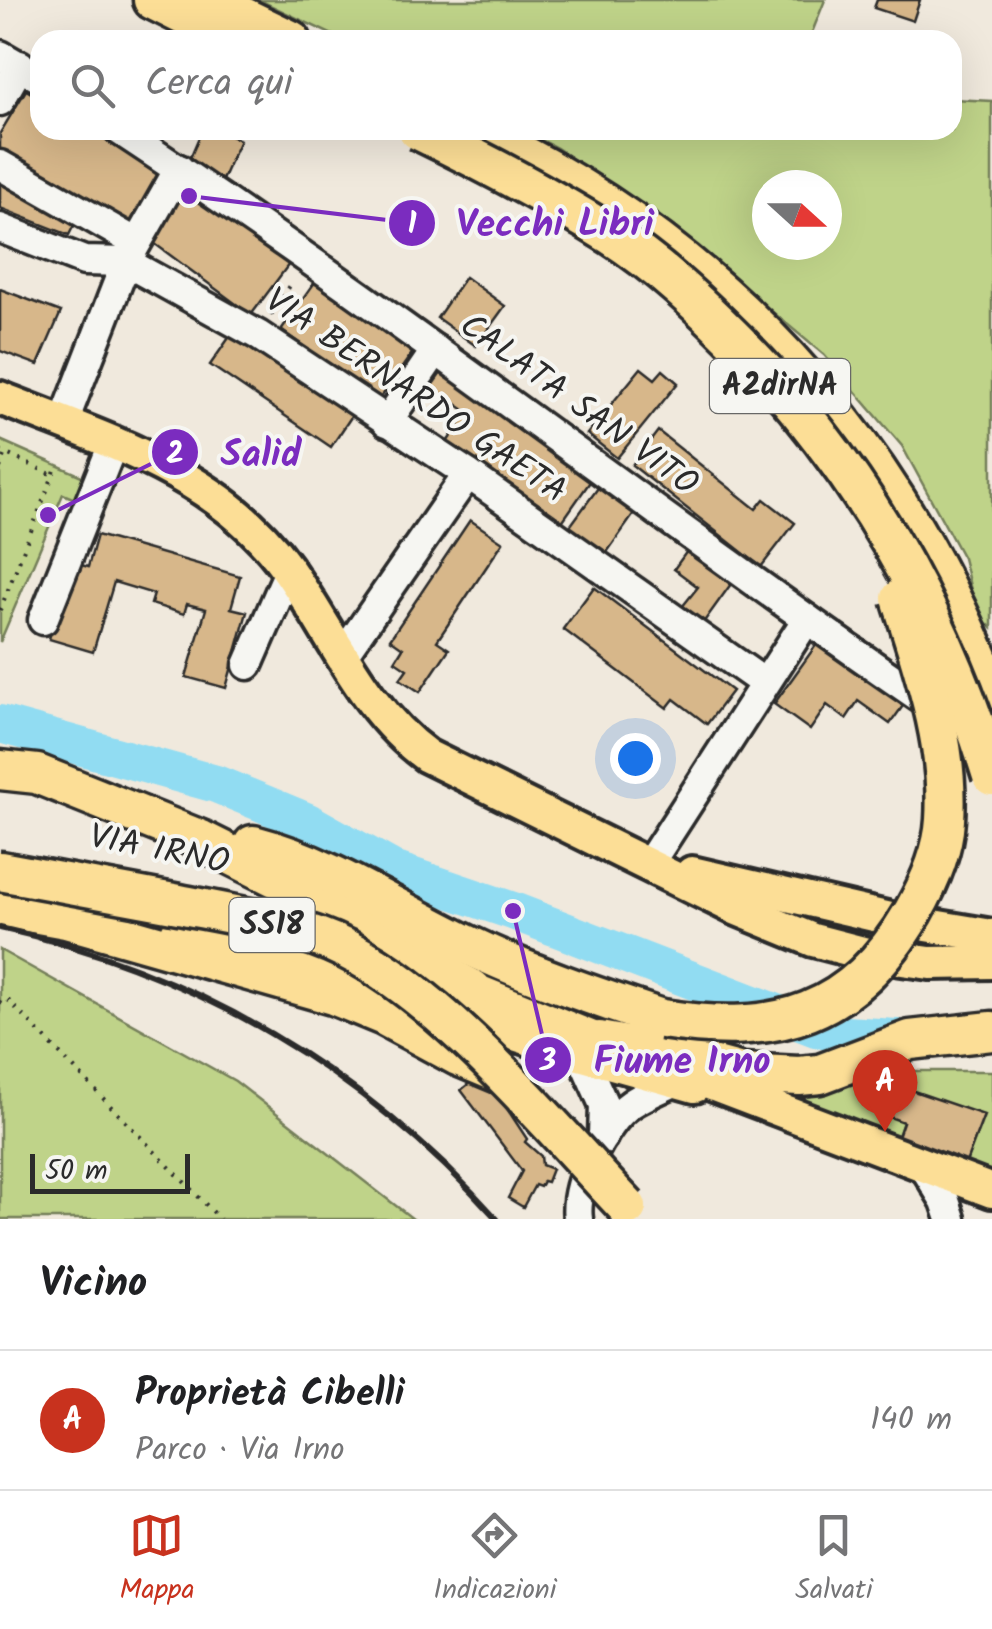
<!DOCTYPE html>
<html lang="it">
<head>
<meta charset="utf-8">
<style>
  :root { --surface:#fff; --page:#f6f6f6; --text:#202124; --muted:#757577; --line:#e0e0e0; --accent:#c8321e }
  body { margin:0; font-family:Kalam,sans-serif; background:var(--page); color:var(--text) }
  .compass { position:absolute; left:752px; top:170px; width:90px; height:90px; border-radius:50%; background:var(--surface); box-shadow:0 10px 40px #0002; rotate:111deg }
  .scale { position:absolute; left:30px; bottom:25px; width:160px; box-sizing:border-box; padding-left:10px; border:5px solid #2b2b2b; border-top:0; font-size:28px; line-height:35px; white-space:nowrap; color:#2b2b2b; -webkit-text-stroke:8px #f6f6f2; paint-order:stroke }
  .you { position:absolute; left:635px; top:758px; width:35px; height:35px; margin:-25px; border:8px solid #fff; border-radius:50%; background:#1a73e8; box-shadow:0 0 0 15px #1a73e833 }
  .badge { display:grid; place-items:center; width:65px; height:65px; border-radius:50%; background:var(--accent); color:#fff; font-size:32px; font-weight:700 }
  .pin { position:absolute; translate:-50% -82px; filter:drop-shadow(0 2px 5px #0008) }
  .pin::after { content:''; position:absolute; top:52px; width:35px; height:30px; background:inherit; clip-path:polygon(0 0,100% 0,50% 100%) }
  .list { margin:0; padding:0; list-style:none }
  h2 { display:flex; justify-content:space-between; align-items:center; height:130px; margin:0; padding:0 40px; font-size:42px }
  h2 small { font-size:32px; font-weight:400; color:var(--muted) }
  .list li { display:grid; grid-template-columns:65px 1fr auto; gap:30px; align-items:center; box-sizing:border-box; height:140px; padding:0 40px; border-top:2px solid var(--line) }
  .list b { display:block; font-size:38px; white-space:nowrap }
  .list p { margin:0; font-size:32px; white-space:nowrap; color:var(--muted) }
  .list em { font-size:32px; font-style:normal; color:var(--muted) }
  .icon { flex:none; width:55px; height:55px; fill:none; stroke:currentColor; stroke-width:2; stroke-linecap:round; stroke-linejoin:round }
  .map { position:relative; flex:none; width:992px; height:1219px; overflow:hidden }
  .search { position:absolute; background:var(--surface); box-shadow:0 10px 40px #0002; left:30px; right:30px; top:30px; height:110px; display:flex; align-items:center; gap:25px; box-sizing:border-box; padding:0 35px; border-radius:30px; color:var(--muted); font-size:38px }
  .sheet { height:270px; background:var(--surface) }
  nav { display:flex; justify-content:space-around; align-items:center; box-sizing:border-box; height:140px; border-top:2px solid var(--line); background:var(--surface); font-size:28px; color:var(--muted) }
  nav a { display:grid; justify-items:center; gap:5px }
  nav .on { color:var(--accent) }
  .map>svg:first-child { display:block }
  .green { fill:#bfd389; stroke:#757f5a; stroke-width:2.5; fill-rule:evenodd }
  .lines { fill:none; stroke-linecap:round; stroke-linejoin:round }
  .river { stroke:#91dcf2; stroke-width:38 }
  .building { fill:#d7b78a; stroke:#2b2b2b; stroke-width:2.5 }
  .minor-casing { stroke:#2b2b2b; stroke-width:35 }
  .major-casing { stroke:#2b2b2b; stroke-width:40 }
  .highway-casing { stroke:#2b2b2b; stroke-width:45 }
  .path { stroke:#2b2b2b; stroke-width:4; stroke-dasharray:2.5 8; stroke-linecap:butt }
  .minor { stroke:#f6f6f2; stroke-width:28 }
  .major { stroke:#fcde96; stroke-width:32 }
  .highway { stroke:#fcde96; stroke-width:38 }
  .rail { stroke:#2b2b2b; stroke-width:6 }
  .highway-bridge-casing { stroke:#2b2b2b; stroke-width:45; stroke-linecap:butt }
  .highway-bridge { stroke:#fcde96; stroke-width:38 }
  .labels { text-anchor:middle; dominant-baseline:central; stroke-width:8; stroke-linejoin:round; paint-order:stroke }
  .shield { fill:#f6f6f2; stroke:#686867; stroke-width:2.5 }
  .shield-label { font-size:32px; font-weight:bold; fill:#2b2b2b }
  .street-label { font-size:35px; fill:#2b2b2b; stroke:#f6f6f2 }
  .leader { fill:none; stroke:#7b2cbf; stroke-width:4 }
  .callout-dot { fill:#7b2cbf; stroke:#f6f6f2; stroke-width:4 }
  .mark-label { font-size:30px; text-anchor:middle; font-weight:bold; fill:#fff }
  .callout-label { font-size:38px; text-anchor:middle; font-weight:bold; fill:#7b2cbf; stroke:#f6f6f2; stroke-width:8; stroke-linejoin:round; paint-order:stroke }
</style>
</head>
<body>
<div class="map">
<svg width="992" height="1219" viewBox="0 0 992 1219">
  <rect width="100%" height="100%" fill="#f0e9dd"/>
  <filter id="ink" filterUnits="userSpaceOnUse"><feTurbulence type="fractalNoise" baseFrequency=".01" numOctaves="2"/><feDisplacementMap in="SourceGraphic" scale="20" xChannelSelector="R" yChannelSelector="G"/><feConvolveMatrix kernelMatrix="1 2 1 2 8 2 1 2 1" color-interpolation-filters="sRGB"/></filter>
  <g filter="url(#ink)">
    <g class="green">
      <polygon points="259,0 825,0 809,40 343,40"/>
      <path d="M952 99 992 101V628L977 614 963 558 902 446 824 355 675 230 557 148 522 130H952ZM767 185H827V245H767Z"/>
      <polygon points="0,440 84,477 75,499 63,494 0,642"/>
      <polygon points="0,950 235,1081 413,1219 0,1219"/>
      <polygon points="866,1071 992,1071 992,1179 964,1168 984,1116 903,1122 896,1142 808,1108 803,1091"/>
    </g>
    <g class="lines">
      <polyline class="river" points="0,724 216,784 308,822 396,871 513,911 816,1028 844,1035 915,1039"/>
    </g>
    <g class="building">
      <polygon points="877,0 920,0 913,21 874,8"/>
      <polygon points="26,90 40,98 40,130 92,130 169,177 133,236 0,154 0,133"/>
      <polygon points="202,130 233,130 231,136 240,140 222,180 187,165"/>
      <polygon points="0,177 77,219 69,235 0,208"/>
      <polygon points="184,187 289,264 251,315 147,238"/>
      <polygon points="465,277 505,306 476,346 437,318"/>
      <polygon points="315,282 413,352 379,400 281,330"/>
      <polygon points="0,289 61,312 38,365 0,351"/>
      <polygon points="233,332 353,414 331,447 210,365"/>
      <polygon points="641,368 655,379 663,370 678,383 617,458 587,434"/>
      <polygon points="444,369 594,476 559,526 445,445 468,412 431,387"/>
      <polygon points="658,431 756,509 764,499 795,523 761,567 632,465"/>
      <polygon points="603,481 639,507 605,555 568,529"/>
      <polygon points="470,520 503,542 437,641 449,649 420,692 400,679 407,669 395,661 403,648 390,639"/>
      <polygon points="97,535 240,576 231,608 247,612 226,688 186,677 206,609 187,604 184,614 151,604 154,594 114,582 93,652 49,639 71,562 88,567"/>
      <polygon points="687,551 731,584 703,623 682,607 698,587 674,569"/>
      <polygon points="594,587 732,691 707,724 674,699 667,708 563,629"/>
      <polygon points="819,641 905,703 890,724 858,701 846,719 827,705 810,730 774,704"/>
      <polygon points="476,1078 490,1083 527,1139 525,1142 541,1156 542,1165 552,1169 547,1182 543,1181 540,1187 535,1185 523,1207 508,1198 522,1171 461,1090"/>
      <polygon points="899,1086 984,1115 964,1168 896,1142 903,1122 887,1116"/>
    </g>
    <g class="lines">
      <g class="minor-casing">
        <g id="minor">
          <polyline points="0,55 40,78"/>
          <polyline points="0,101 20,65"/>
          <path d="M119 130C399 314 662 522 938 710"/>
          <polyline points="0,165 135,242"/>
          <polyline points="0,228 84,261 126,262 258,335 468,474 763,682"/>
          <polyline points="387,422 436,350"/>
          <polyline points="63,424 126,262 179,169"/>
          <polyline points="43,620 113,444"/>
          <polyline points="343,655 468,474"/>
          <polyline points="248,665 289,571"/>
          <polyline points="649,864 807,619"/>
          <polyline points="581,1054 604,1105 603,1137"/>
          <polyline points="923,1165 945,1201 951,1219"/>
          <path d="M578 1219C573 1186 603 1123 631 1104 644 1095 660 1089 674 1082"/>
        </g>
      </g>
      <g class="major-casing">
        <g id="major">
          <path d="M0 398C102 439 219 473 286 567 332 631 362 709 427 756L735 908 813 940 867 954 930 963 992 962"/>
          <polyline points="692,873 891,919 992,936"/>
          <polyline points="177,933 242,948 562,1049 695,1086"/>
          <polyline points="448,979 620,1049"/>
          <polyline points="675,1070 992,1191"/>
        </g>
      </g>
      <g class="highway-casing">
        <g id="highway">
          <polyline points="153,0 233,40"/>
          <polyline points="208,0 291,40"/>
          <path d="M474 130C721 248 893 437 992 691"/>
          <polyline points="0,770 37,774 201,840 291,885 409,956 472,989"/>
          <path d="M253 845C330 865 397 911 468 945 531 975 596 997 662 1019"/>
          <polyline points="0,907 66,919 333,995 384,1016 458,1056 501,1074"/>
          <polyline points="599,1041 676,1055 742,1073 799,1076 820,1074 910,1040 992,1031"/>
        </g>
      </g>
      <g class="path">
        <polyline points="271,315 293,281"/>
        <polyline points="0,451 53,475"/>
        <polyline points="0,468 6,453"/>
        <polyline points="0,610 57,465"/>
        <polyline points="0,1003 6,998 220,1219"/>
      </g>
      <use href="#minor" class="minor"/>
      <use href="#major" class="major"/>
      <use href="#highway" class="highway"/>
      <path class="rail" d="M0 928C194 970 365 1072 497 1219"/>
      <g class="highway-bridge-casing">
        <g id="highway-bridge">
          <path d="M418 130C484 162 549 196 611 235 658 265 699 304 738 343 860 467 941 610 992 776"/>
          <path d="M0 871C60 882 120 893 179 904 235 915 297 924 348 950 448 1001 549 1125 627 1207"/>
          <path d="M662 1019C778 1037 852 1016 913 912 929 884 943 853 945 820 950 744 923 669 901 598"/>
        </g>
      </g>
      <use href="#highway-bridge" class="highway-bridge"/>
    </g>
  </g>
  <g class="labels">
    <g class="shield">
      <rect x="710" y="359" width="140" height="54" rx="8"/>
      <rect x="229.5" y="898" width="85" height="54" rx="8"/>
    </g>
    <g class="shield-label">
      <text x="780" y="386">A2dirNA</text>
      <text x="272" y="925">SS18</text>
    </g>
    <g class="street-label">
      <text transform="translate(415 397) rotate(34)">VIA BERNARDO GAETA</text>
      <text transform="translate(578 406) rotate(36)">CALATA SAN VITO</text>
      <text transform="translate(159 851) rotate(11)">VIA IRNO</text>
    </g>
  </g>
  <path class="leader" d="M189 196L412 223M48 515L175 452M513 911L548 1060"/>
  <g class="callout-dot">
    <circle cx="189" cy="196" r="10"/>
    <circle cx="48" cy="515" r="10"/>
    <circle cx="513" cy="911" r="10"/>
    <circle cx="412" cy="223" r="25"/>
    <circle cx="175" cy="452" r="25"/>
    <circle cx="548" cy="1060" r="25"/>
  </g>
  <g class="mark-label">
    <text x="412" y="233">1</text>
    <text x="175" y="463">2</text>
    <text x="548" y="1070">3</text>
  </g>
  <g class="callout-label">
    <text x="555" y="236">Vecchi Libri</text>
    <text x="261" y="466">Salid</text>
    <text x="682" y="1073">Fiume Irno</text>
  </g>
</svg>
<svg class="compass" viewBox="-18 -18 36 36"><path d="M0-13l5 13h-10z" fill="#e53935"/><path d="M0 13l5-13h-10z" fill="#757577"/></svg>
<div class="scale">50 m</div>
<div class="you"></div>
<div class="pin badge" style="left:885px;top:1132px">A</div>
<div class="search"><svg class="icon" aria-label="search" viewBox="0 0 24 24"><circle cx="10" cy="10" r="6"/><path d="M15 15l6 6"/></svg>Cerca qui</div>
</div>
<section class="sheet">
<h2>Vicino<small></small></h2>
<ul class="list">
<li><span class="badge">A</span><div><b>Proprietà Cibelli</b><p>Parco · Via Irno</p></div><em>140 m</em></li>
</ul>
</section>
<nav>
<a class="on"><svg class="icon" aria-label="map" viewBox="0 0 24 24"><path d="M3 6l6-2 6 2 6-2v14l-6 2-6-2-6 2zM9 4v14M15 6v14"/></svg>Mappa</a>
<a><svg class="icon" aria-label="directions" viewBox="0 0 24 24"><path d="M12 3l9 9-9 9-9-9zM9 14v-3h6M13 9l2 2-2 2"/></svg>Indicazioni</a>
<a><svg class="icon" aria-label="saved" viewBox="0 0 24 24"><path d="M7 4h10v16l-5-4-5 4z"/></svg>Salvati</a>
</nav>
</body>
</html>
